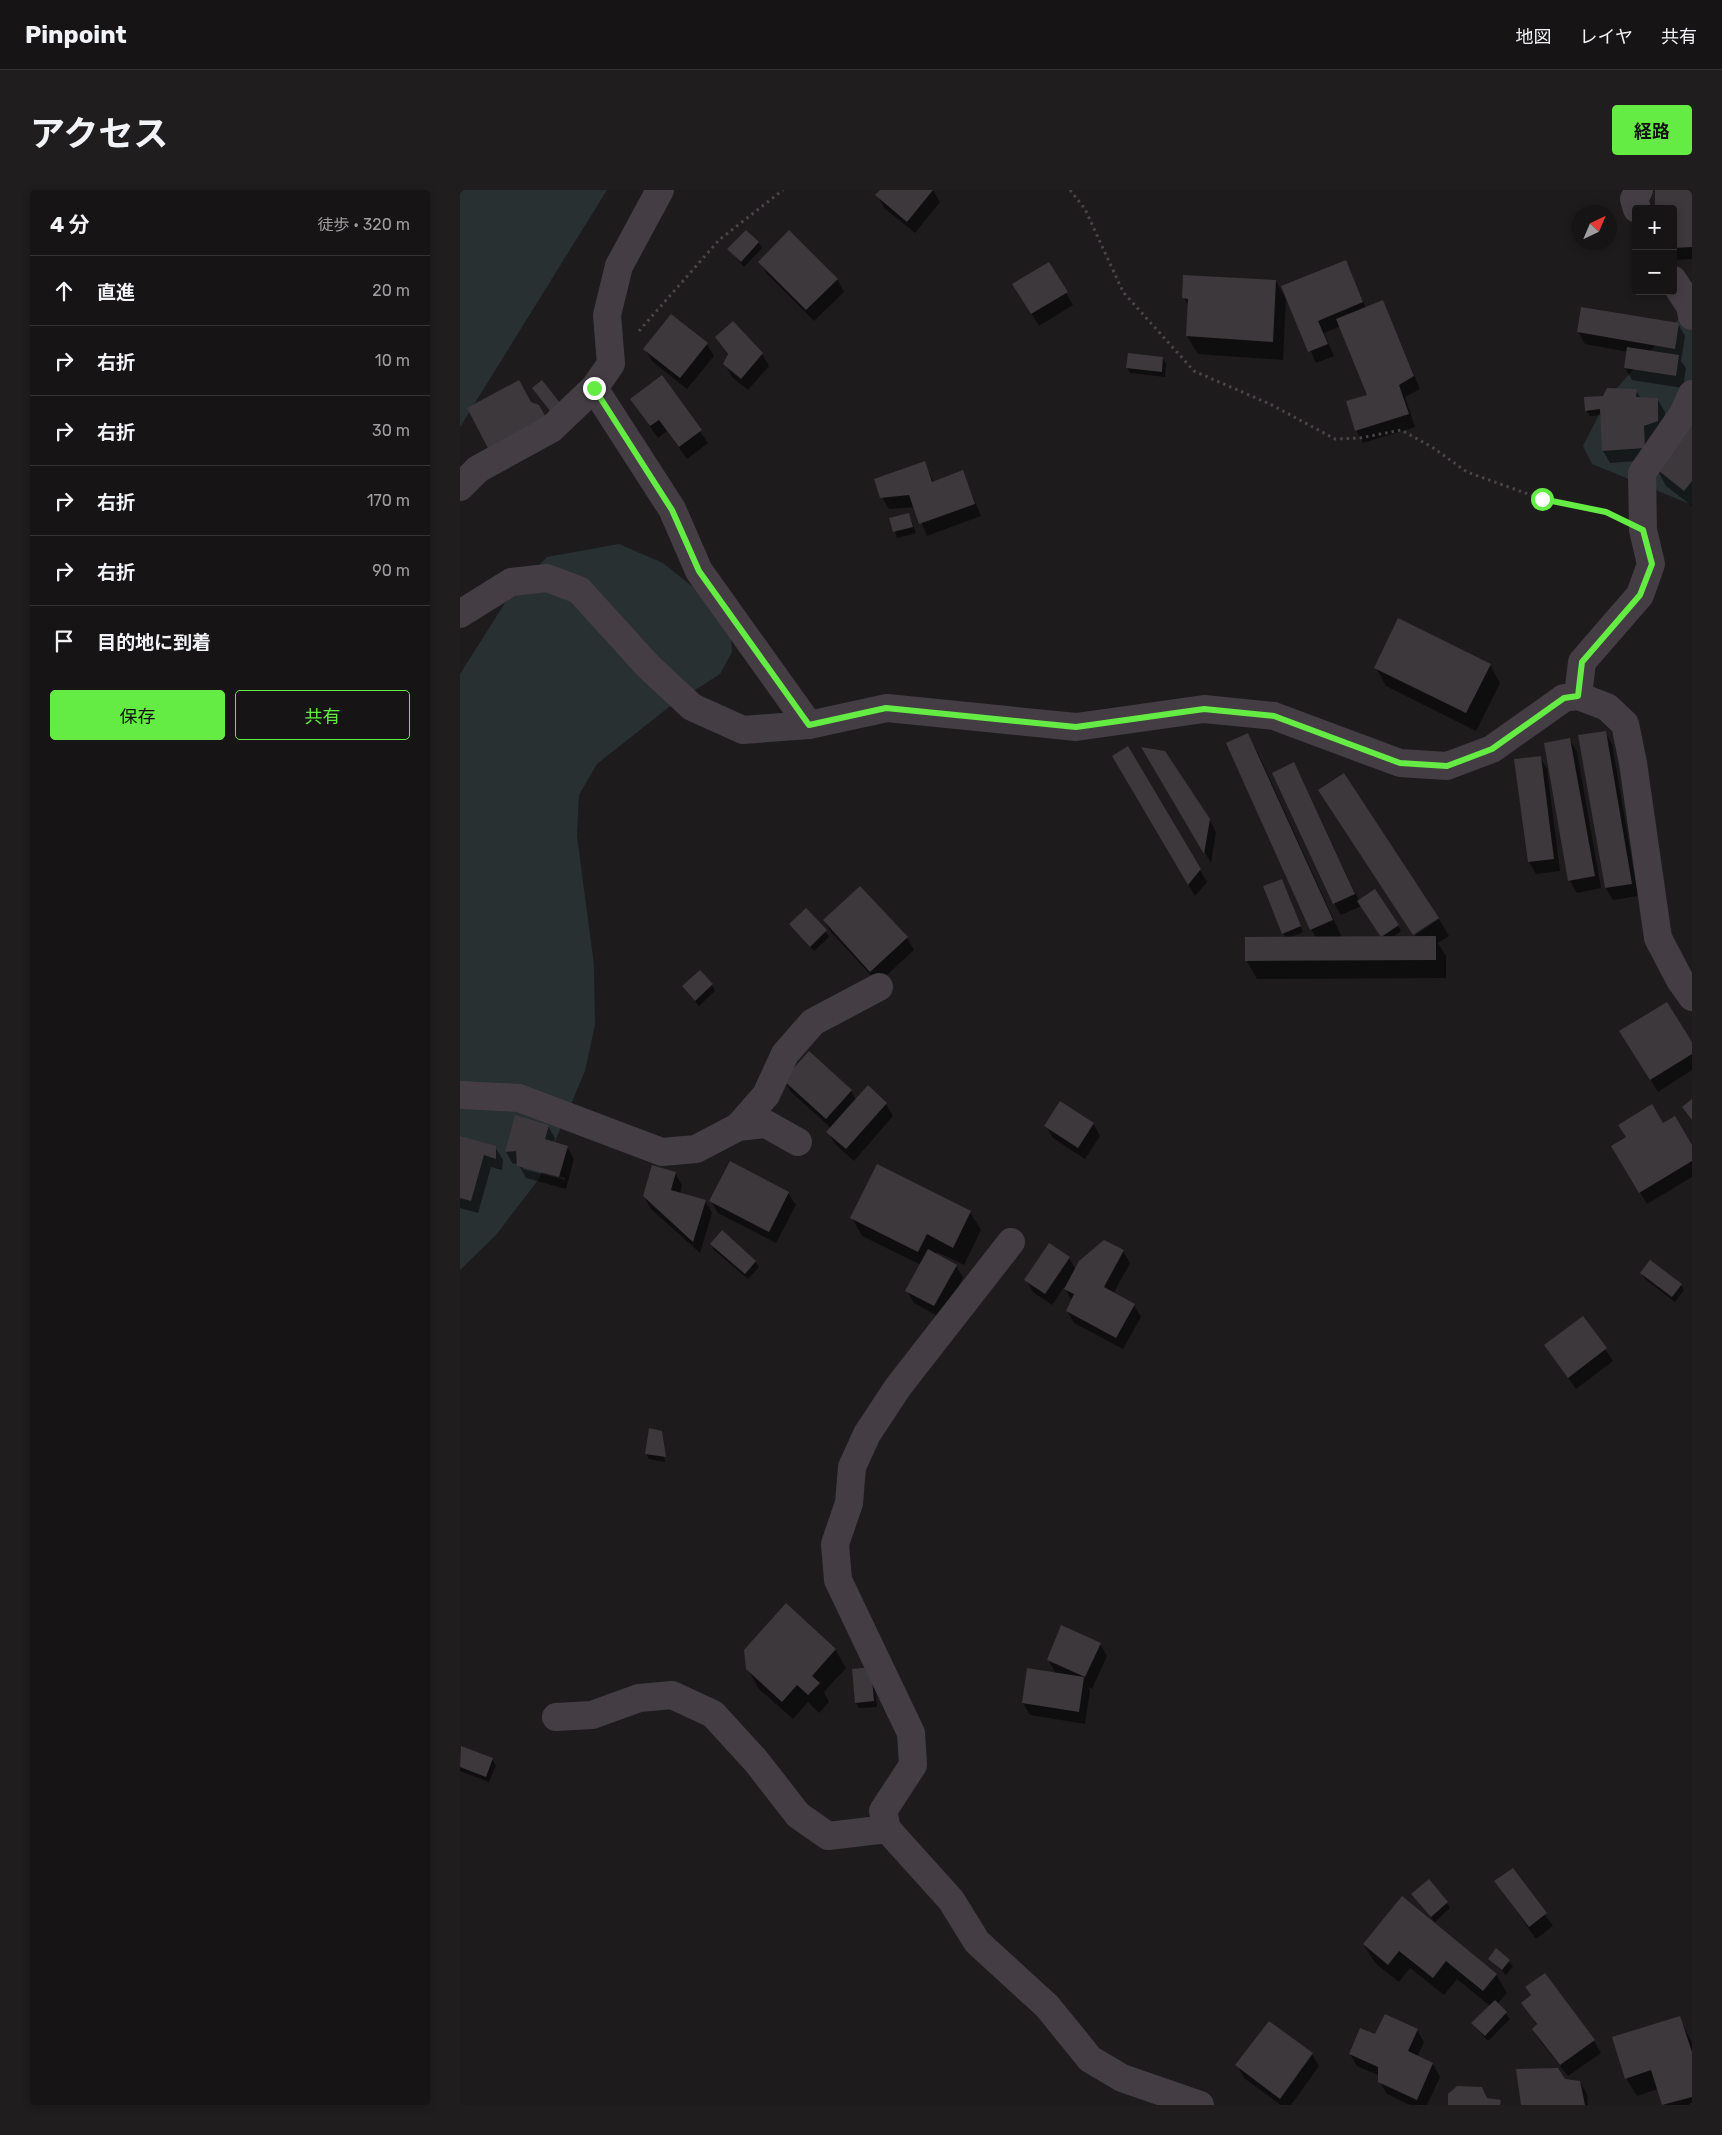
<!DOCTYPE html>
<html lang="ja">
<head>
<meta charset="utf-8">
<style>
  :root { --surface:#161415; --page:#1f1d1e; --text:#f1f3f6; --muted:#9e9ea0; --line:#353334; --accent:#65ec44 }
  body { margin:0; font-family:Rubik,"Noto Sans JP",sans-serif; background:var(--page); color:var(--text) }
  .controls { position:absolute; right:15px; top:15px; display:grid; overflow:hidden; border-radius:5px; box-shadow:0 2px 8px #0003 }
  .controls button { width:45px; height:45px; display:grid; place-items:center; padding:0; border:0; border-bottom:1px solid var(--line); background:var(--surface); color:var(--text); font:25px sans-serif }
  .compass { position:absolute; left:1112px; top:15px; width:45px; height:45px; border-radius:50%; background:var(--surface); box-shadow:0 2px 8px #0003; rotate:44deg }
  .stop { position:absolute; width:15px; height:15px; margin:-11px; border:4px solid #65ec44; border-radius:50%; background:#fff }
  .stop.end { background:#65ec44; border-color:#fff; box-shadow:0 1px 5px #0008 }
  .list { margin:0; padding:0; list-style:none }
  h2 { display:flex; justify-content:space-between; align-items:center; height:65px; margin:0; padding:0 20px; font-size:21px }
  h2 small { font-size:16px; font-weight:400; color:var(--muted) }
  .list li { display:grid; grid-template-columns:32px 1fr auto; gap:15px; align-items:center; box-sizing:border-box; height:70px; padding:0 20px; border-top:1px solid var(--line) }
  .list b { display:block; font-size:19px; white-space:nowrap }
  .list em { font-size:16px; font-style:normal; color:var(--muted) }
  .actions { display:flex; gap:10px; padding:15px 20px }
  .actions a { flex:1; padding:11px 0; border:1px solid var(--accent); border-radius:5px; text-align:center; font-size:18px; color:var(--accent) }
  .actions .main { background:var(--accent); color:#111 }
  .icon { flex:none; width:28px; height:28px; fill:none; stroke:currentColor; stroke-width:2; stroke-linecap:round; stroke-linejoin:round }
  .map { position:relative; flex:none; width:1232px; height:1915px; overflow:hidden; border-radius:5px }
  header { display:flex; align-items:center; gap:30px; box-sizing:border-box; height:70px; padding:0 25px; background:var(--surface); border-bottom:1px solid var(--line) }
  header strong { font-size:24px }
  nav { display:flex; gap:28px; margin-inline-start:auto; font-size:18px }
  .intro { display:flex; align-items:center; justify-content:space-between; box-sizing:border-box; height:120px; padding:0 30px }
  h1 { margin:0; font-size:35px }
  .button { padding:12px 22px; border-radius:5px; background:var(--accent); color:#111; font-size:18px; font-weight:700 }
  main { display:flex; gap:30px; padding:0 30px }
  aside { flex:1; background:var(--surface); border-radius:5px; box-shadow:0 2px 8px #0003 }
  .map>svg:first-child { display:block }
  .green { fill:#283032 }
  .shadow { fill:#0007; fill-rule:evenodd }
  .building { fill:#3c383b }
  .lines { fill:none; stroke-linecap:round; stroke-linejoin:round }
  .path { stroke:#4a444b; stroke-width:3; stroke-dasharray:2.5 4; stroke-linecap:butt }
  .minor { stroke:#443e44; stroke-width:28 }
  .route { stroke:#65ec44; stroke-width:6 }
</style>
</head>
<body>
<header>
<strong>Pinpoint</strong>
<nav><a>地図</a><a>レイヤ</a><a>共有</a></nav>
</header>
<div class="intro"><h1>アクセス</h1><a class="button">経路</a></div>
<main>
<aside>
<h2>4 分<small>徒歩 · 320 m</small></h2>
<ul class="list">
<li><svg class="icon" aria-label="ahead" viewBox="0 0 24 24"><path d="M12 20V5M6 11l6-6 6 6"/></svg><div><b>直進</b></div><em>20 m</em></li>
<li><svg class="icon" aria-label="right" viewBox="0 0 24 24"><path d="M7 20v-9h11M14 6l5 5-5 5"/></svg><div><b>右折</b></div><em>10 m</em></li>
<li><svg class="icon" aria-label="right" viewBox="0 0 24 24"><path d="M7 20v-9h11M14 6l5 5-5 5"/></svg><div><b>右折</b></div><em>30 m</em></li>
<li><svg class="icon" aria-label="right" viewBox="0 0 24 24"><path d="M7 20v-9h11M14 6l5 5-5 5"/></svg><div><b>右折</b></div><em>170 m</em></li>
<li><svg class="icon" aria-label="right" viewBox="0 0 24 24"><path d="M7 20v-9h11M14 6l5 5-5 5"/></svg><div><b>右折</b></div><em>90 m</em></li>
<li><svg class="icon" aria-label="arrive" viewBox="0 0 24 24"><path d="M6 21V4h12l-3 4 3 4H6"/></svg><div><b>目的地に到着</b></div></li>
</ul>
<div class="actions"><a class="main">保存</a><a>共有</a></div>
</aside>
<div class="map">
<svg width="1232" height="1915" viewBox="0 0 1232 1915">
  <rect width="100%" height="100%" fill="#1d1b1c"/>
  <g class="green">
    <polygon points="0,0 147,0 0,237"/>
    <polygon points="1232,114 1232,315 1132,274 1123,256 1147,209"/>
    <polygon points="159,354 203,373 253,413 270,440 272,462 260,484 209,517 137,574 119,605 117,646 134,775 135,835 125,881 79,989 36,1045 0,1080 0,484 50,405 87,367"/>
  </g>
  <g class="shadow">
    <polygon points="421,0 473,0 480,12 455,43 424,18 417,5"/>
    <polygon points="1196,0 1232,0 1232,69 1213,70 1213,19"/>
    <polygon points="298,52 302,58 284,77 269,60"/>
    <polygon points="885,71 906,118 923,112 960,199 945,207 955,237 903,253 896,240 908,206 881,136 864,143 874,166 856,173 823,97"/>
    <polygon points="300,72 377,89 384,102 354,131 307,84"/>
    <polygon points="816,91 826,109 823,170 738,164 727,146 729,117 724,108"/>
    <polygon points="606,103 613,115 579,136 561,106"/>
    <polygon points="1218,134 1225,146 1221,171 1226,178 1223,198 1172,190 1165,178 1168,162 1125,154 1118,142"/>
    <polygon points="256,148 302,164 309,176 288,200 272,187 265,174 269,167"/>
    <polygon points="247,154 254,166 227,199 192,171 185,159"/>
    <polygon points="702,168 706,174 705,187 670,183 667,177"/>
    <polygon points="202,187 248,253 227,269 207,241 198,248 171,209"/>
    <polygon points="1176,200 1181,209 1198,210 1205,222 1204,243 1191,270 1150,273 1143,261 1141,225 1130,226 1126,220 1139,207"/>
    <polygon points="1232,232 1232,316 1206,296 1196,277"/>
    <polygon points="464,272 474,293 502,282 521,326 467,346 455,317 429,319 422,307"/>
    <polygon points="449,324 456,343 437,348 431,329"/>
    <polygon points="1030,475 1040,493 1016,541 926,496 916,478"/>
    <polygon points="1145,542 1152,554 1178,706 1153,710 1146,698"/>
    <polygon points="788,545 798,563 882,748 923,748 901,716 881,725 874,713 840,586 899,711 938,735 941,741 931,748 956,748 955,745 979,729 989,746 978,753 986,766 986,788 797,789 787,771 826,748 823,743 825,696 843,742 829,748 856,748 851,739"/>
    <polygon points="1110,550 1117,562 1141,698 1117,703 1110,691"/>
    <polygon points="668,558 747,692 735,706 653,566"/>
    <polygon points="684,558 749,629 756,642 751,673"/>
    <polygon points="1080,567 1087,579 1100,681 1076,684 1069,672"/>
    <polygon points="400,697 447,748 454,760 418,793 371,742 364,730"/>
    <polygon points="346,719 369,747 354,761 330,734"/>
    <polygon points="252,795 255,801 239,816 223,797"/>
    <polygon points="1168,853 1232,855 1232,880 1198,902"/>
    <polygon points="324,890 391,901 396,910 426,914 433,926 394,971 375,954 368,942 371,938 331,902"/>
    <polygon points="633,933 640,946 625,969 593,948 586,936"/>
    <polygon points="1203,935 1232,957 1232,987 1187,1014 1152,956 1167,947"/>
    <path d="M88 936 95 948 94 953 107 957 114 969 106 999 66 988 58 973 53 974 46 962ZM63 976 105 988V990L63 979Z"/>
    <polygon points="0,947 35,957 43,970 42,980 31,977 18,1023 0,1018"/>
    <polygon points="215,983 222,995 220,1004 245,1011 252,1023 240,1063 191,1019 184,1006"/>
    <polygon points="328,1003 336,1015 316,1053 258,1023 251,1011"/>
    <polygon points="510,1022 521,1040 504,1075 477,1062 476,1065 496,1076 503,1088 481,1128 454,1113 447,1101 461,1075 402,1046 392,1028"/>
    <polygon points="251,1054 295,1071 299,1077 288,1089 254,1060"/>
    <polygon points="663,1061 670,1073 653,1104 674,1115 681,1127 663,1159 614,1133 607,1121 612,1111 604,1097 592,1115 573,1102 566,1090 609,1068 616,1080"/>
    <polygon points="1181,1083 1221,1095 1224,1100 1215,1112 1185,1089"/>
    <polygon points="1123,1127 1153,1171 1116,1199 1085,1155"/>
    <polygon points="201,1242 203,1246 201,1246 205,1272 189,1269 186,1263"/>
    <polygon points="640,1454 647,1466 632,1499 628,1497 630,1501 625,1534 570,1525 563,1513 596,1484 588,1469"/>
    <polygon points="375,1459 386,1478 364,1502 369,1512 359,1523 348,1512 333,1529 298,1498 288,1479"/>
    <polygon points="414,1484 417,1517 399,1518 396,1513"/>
    <polygon points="2,1558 32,1569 36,1575 29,1592 0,1581"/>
    <polygon points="1052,1679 1093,1736 1076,1749 1036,1692"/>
    <polygon points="953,1705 987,1713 990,1718 975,1732"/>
    <polygon points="942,1708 1036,1784 1047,1803 1037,1814 1050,1829 1028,1851 1013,1834 1030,1816 997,1789 984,1805 950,1778 939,1792 915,1773 904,1755"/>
    <polygon points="1036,1760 1053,1776 1046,1785 1030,1769"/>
    <polygon points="1063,1813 1134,1851 1141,1863 1108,1886 1080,1851 1073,1839 1077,1836"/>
    <polygon points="1219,1828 1232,1852 1232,1915 1203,1915 1198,1899 1177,1906 1166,1888"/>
    <polygon points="809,1832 852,1864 859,1876 831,1915 821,1915 784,1888 777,1875"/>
    <polygon points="957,1840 964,1852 957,1867 973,1874 980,1887 967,1915 950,1915 927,1904 920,1892 920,1886 897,1876 890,1864 916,1846"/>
    <polygon points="1104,1890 1120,1892 1127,1904 1128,1915 1062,1915"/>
  </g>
  <g class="building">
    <polygon points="420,0 473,0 447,32 415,5"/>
    <polygon points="1195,0 1232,0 1232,57 1213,58 1213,19 1195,19"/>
    <polygon points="286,40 299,52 281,72 267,59"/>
    <polygon points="329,40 378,89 346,120 298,72"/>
    <polygon points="886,70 903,112 858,131 868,154 848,162 821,96"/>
    <polygon points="589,72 608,102 571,124 552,94"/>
    <polygon points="723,85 816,90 813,152 726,146 728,109 722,108"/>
    <polygon points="923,110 954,186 939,195 949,224 895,241 886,211 907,205 876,129"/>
    <polygon points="1121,117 1219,133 1215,159 1117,142"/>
    <polygon points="211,124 248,153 220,188 183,159"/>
    <polygon points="273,131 303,163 281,189 263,174 268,164 255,147"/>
    <polygon points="1167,157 1219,165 1216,186 1164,178"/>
    <polygon points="668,163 703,167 702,182 666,178"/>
    <polygon points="202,185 242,240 219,257 199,230 190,236 170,209"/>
    <polygon points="59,190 71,212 79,215 88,231 30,262 7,218"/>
    <polygon points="82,190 104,218 94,226 72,198"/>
    <polygon points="1147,198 1177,199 1176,207 1198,208 1198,231 1184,236 1185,258 1142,261 1140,219 1125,221 1124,207 1143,206"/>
    <polygon points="1232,230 1232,291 1224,301 1194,277"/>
    <polygon points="465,271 472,292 503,280 515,314 459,334 449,305 420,308 414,289"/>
    <polygon points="449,323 453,337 433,342 429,328"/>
    <polygon points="938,428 1031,474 1006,523 914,478"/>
    <polygon points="1146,541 1172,694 1145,698 1118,545"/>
    <polygon points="788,543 873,730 850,740 766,553"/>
    <polygon points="1110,548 1135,686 1108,691 1084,553"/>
    <polygon points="668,556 741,679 728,695 652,566"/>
    <polygon points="681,557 705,561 750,629 744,664"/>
    <polygon points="1081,566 1094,669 1068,672 1054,569"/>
    <polygon points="834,572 895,704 873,714 812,583"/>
    <polygon points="884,583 979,728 953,745 858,600"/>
    <polygon points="822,689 841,736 822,744 803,696"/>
    <polygon points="400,696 448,747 410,782 363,730"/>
    <polygon points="915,699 939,735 921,747 897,711"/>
    <polygon points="346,718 367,740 350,757 329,734"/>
    <polygon points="976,746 976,770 785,771 785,747"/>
    <polygon points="240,780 253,794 235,811 222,796"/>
    <polygon points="1207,812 1232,852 1232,864 1190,890 1159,841"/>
    <polygon points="349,861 392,900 366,929 323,890"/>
    <polygon points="408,895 427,913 386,959 366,942"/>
    <polygon points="1232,909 1232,930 1222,917"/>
    <polygon points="600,911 634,933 618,958 584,936"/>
    <polygon points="1192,914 1203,933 1215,926 1232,955 1232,971 1179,1003 1151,956 1166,947 1158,935"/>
    <polygon points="55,925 89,935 85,949 108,956 99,987 57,976 56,961 45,962"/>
    <polygon points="0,946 36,956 36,969 24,965 11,1011 0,1008"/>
    <polygon points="270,971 329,1002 309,1042 249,1011"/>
    <polygon points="417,974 511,1021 493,1058 467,1044 458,1062 390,1028"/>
    <polygon points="192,975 216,982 211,1000 246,1010 233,1052 183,1006"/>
    <polygon points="262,1040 296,1071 285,1084 250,1054"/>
    <polygon points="644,1050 664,1060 644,1097 675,1114 656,1148 606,1121 614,1104 604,1099 619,1071"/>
    <polygon points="589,1053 610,1067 585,1104 564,1090"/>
    <polygon points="468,1059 497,1075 474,1116 445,1101"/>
    <polygon points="1190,1070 1222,1094 1212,1107 1180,1083"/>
    <polygon points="1123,1126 1147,1158 1108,1188 1084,1155"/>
    <polygon points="189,1238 202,1241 206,1267 185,1264"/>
    <polygon points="326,1413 376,1459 352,1486 360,1493 348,1505 337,1495 322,1512 286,1479 284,1460"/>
    <polygon points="601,1435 641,1453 625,1487 587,1470"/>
    <polygon points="411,1477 414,1511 395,1513 392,1479"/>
    <polygon points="567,1478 624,1487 619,1522 562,1513"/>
    <polygon points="1,1556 33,1568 26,1587 0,1577"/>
    <polygon points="1053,1678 1087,1723 1069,1737 1034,1691"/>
    <polygon points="969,1689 988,1712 971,1727 951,1704"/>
    <polygon points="942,1706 1037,1784 1023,1801 986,1771 973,1788 939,1761 928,1775 903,1754"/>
    <polygon points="1036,1758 1050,1770 1042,1780 1028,1769"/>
    <polygon points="1085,1783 1135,1850 1100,1875 1072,1839 1077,1834 1061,1813 1071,1805 1065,1797"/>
    <polygon points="1035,1810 1047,1822 1025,1846 1011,1833"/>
    <polygon points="925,1824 958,1839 948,1861 973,1873 957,1910 918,1892 918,1877 889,1864 900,1838 915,1844"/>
    <polygon points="1220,1826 1232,1862 1232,1907 1202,1915 1191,1880 1165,1889 1152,1847"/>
    <polygon points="809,1831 853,1863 820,1909 775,1875"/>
    <polygon points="1098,1878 1105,1889 1120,1891 1125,1915 1061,1915 1056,1879"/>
    <polygon points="997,1896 1022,1897 1027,1908 1041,1910 1040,1915 988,1915 988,1904"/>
  </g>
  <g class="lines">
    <g class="path">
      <polyline points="610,0 625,19 663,102 734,181 812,215 875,249 900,248 941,240 972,257 1007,282 1082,309 1146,322 1154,326"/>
      <polyline points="179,141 259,50 323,0"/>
    </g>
    <g class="minor">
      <polyline points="1177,19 1174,9 1179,0"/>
      <polyline points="1213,90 1230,116 1232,126"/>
      <polyline points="134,198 212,319 239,381 349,535"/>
      <polyline points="0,297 18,279 91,239 134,198 151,174 147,125 159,76 200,0"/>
      <polyline points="0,424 51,392 87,388 119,400 188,476 232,517 283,540 349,535 427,518 616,537 744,519 814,526 940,573 987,576 1032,559 1104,508 1118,506 1147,517 1165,534 1173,573 1198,748 1220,790 1232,807"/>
      <polyline points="1118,506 1122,472 1180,405 1191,374 1183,340 1182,283 1223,224 1232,204"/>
      <polyline points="0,905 59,908 202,962 236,959 278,937 306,934 338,952"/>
      <polyline points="278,937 306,905 325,864 353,832 419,797"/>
      <polyline points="96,1527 132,1525 179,1508 212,1505 253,1524 296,1571 338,1625 368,1646 427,1639 491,1710 517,1752 587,1816 630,1869 662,1888 740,1915"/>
      <polyline points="427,1639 423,1621 453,1575 451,1543 378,1390 375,1354 389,1313 392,1277 407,1244 438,1197 551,1052"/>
    </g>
  </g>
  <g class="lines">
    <polyline class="route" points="134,198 212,320 239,381 349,535 426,518 616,537 744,519 814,526 940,573 987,576 1032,559 1104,508 1118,506 1122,472 1180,405 1192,374 1183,340 1146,322 1082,309"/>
  </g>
</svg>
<div class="controls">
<button>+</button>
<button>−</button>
</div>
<svg class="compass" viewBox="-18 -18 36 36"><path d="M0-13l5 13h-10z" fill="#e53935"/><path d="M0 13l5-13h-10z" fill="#9e9ea0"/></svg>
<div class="stop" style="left:1082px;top:309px"></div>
<div class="stop end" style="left:134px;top:198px"></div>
</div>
</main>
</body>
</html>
